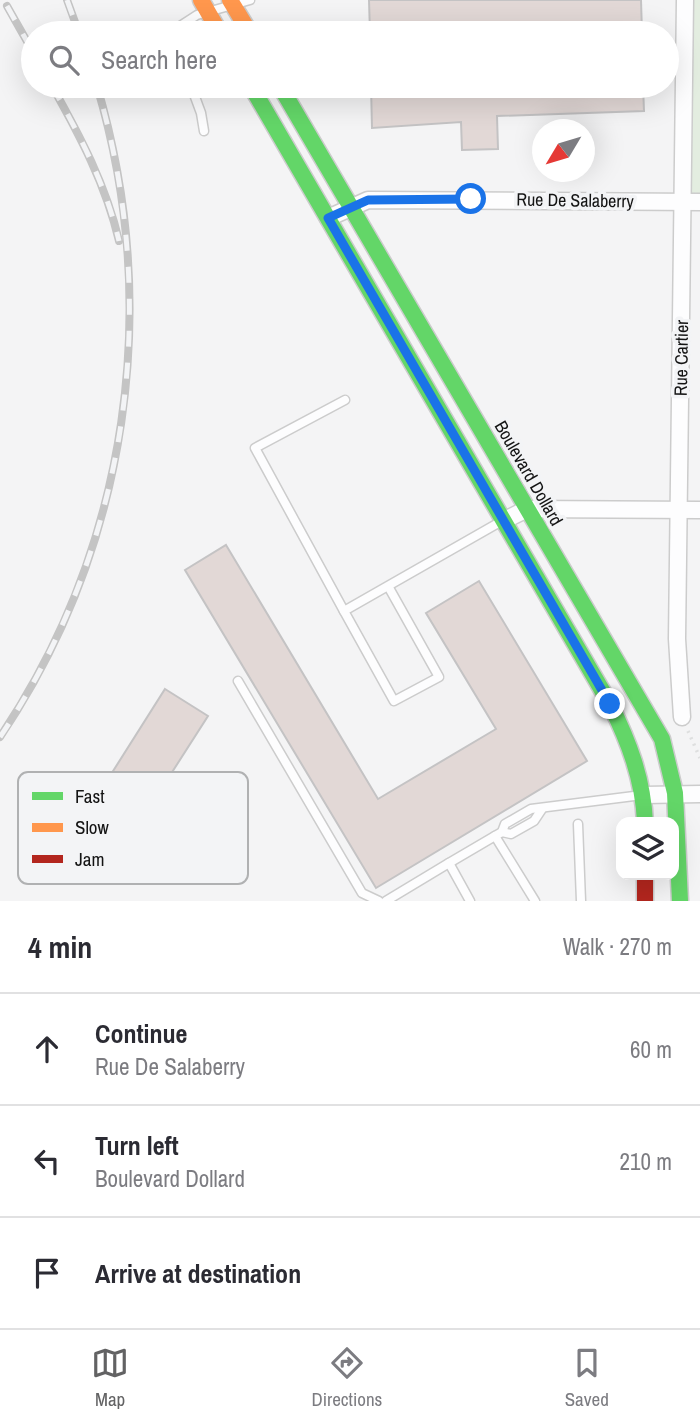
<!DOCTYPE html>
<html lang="en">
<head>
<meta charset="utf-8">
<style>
  :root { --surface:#fff; --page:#f2f2f3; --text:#2b2b33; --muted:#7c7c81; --line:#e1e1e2; --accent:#626263 }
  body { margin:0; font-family:"Archivo Narrow",sans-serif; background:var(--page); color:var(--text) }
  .controls { position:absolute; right:21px; bottom:21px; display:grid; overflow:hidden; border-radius:14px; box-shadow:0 7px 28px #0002 }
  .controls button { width:63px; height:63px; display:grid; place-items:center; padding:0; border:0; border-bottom:2px solid var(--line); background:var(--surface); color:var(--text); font:35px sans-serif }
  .compass { position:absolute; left:532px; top:119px; width:63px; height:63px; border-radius:50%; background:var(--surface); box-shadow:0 7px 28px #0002; rotate:232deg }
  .stop { position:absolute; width:21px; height:21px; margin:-16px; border:5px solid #1a73e8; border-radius:50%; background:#fff }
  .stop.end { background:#1a73e8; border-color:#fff; box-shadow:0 2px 7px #0008 }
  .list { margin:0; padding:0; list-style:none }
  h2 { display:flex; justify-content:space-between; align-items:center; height:91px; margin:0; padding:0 28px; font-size:30px }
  h2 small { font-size:23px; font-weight:400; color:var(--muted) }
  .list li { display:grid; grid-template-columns:46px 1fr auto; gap:21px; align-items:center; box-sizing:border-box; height:112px; padding:0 28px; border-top:2px solid var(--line) }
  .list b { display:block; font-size:26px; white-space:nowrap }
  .list p { margin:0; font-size:23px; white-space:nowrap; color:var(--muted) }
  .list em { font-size:23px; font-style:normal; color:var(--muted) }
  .icon { flex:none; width:38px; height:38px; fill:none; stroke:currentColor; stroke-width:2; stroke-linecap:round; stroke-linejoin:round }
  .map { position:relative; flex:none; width:700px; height:901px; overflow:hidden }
  .search { position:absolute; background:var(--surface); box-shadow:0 7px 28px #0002; left:21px; right:21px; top:21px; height:77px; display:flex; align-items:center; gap:18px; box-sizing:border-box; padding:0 24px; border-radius:38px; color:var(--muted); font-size:26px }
  .sheet { height:427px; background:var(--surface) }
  nav { display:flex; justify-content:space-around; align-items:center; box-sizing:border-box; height:98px; border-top:2px solid var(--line); background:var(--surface); font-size:19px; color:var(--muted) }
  nav a { display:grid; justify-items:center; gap:4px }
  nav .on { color:var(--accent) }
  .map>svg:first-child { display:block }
  .green { fill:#e3ede0 }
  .building { fill:#e2d8d6; stroke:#c4c3c4; stroke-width:2 }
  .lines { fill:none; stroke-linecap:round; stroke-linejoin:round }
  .lane-casing { stroke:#ccc; stroke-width:11 }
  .street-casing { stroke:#ccc; stroke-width:19 }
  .fast-casing { stroke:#ccc; stroke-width:19 }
  .slow-casing { stroke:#ccc; stroke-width:19 }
  .jam-casing { stroke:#ccc; stroke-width:19 }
  .path { stroke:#dedfdf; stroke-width:3.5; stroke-dasharray:2 5; stroke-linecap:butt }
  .lane { stroke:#fdfdfe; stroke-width:8 }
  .street { stroke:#fdfdfe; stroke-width:16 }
  .fast { stroke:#63d668; stroke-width:16 }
  .slow { stroke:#ff974d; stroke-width:16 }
  .jam { stroke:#b3261e; stroke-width:16 }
  .rail-casing { stroke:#c4c4c4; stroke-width:8 }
  .rail { stroke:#f3f4f6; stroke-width:5; stroke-dasharray:16; stroke-linecap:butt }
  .route { stroke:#1a73e8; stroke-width:9 }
  .labels { text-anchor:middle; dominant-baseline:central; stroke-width:7; stroke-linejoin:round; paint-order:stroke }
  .street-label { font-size:18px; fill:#141414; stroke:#f3f4f6 }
  .key { fill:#f3f4f6; stroke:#b0b1b2; stroke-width:2 }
  .key-label { font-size:19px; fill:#141414 }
</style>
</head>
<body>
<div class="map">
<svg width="700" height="901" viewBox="0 0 700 901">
  <rect width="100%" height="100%" fill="#f4f4f5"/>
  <polygon class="green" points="684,0 700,0 700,202 683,202"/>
  <g class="building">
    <polygon points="369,0 641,0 642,33 370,33"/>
    <polygon points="371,86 643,86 644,111 497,116 498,149 462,150 461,122 372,128"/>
    <polygon points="226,545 378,799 496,729 426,613 479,581 587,761 376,888 185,570"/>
    <polygon points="165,689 208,716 112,866 70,839"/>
  </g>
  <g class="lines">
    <g class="lane-casing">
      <g id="lane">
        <polyline points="181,33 180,26 197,15 250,0"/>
        <polyline points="191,86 201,113 204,131"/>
        <polyline points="388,586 439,677 394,701 344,611 500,522"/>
        <polyline points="344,611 255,448 345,400"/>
        <polyline points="238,681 362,893 379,901"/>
        <polyline points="578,824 581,901"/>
        <polyline points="502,832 511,834 534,821 542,809"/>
        <polyline points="495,836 502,832 505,824 531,809 642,795"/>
        <polyline points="449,863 495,836 535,901"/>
        <polyline points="386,901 449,863 470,901"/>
      </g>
    </g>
    <g class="street-casing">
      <g id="street">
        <polyline points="328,218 368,200 700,202"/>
        <polyline points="503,521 527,509 700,510"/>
        <polyline points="682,717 677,639 685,0"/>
        <polyline points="645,795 700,794"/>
      </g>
    </g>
    <g class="fast-casing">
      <g id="fast">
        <path d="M251 86 610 704C629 742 643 779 645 822"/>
        <polyline points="280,86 662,739 675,793 680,901"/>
      </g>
    </g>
    <g class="slow-casing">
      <g id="slow">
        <polyline points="201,0 220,33"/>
        <polyline points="230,0 250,33"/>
      </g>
    </g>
    <g class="jam-casing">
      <polyline id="jam" points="645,875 645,901"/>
    </g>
    <polyline class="path" points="688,731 700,758"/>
    <use href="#lane" class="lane"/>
    <use href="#street" class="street"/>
    <use href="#fast" class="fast"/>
    <use href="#slow" class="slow"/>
    <use href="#jam" class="jam"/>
    <g class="rail-casing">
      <g id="rail">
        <polyline points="67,0 79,33"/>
        <polyline points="7,6 33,52"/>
        <path d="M52 86C80 136 106 185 119 241"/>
        <path d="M0 737C129 545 162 307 97 86"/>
      </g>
    </g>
    <use href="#rail" class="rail"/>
  </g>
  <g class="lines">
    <polyline class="route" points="471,199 368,200 328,218 610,704"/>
  </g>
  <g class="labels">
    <g class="street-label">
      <text transform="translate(575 200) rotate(1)">Rue De Salaberry</text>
      <text transform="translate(681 358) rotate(-89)">Rue Cartier</text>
      <text transform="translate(529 473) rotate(60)">Boulevard Dollard</text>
    </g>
  </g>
  <rect x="18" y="772" width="230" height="112" rx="10" class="key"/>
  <rect x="32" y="792" width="31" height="8" fill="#63d668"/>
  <rect x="32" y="823" width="31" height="9" fill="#ff974d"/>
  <rect x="32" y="855" width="31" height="8" fill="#b3261e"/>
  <g class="key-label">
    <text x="75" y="803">Fast</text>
    <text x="75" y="834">Slow</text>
    <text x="75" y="866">Jam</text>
  </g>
</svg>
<div class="controls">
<button><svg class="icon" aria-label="layers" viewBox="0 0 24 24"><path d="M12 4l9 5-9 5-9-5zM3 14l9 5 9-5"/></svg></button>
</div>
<svg class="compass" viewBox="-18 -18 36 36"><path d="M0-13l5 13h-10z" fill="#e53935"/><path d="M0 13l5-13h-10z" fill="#7c7c81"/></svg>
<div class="stop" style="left:471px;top:199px"></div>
<div class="stop end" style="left:610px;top:704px"></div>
<div class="search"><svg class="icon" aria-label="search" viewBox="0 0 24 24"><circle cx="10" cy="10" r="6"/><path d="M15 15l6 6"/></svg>Search here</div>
</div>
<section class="sheet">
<h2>4 min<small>Walk · 270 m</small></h2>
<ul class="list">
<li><svg class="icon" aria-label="ahead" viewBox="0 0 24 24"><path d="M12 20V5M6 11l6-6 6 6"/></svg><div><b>Continue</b><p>Rue De Salaberry</p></div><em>60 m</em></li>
<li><svg class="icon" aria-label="left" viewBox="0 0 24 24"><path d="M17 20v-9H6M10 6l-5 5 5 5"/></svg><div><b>Turn left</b><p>Boulevard Dollard</p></div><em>210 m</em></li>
<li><svg class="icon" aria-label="arrive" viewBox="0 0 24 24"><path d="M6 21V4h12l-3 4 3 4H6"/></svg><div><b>Arrive at destination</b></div></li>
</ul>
</section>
<nav>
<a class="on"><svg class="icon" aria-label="map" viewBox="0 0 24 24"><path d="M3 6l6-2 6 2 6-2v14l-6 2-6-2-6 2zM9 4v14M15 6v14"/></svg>Map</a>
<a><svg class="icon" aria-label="directions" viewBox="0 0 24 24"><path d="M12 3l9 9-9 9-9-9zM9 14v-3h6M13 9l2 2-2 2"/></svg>Directions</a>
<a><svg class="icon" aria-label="saved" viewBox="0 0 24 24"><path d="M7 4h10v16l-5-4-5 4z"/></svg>Saved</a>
</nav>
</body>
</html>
